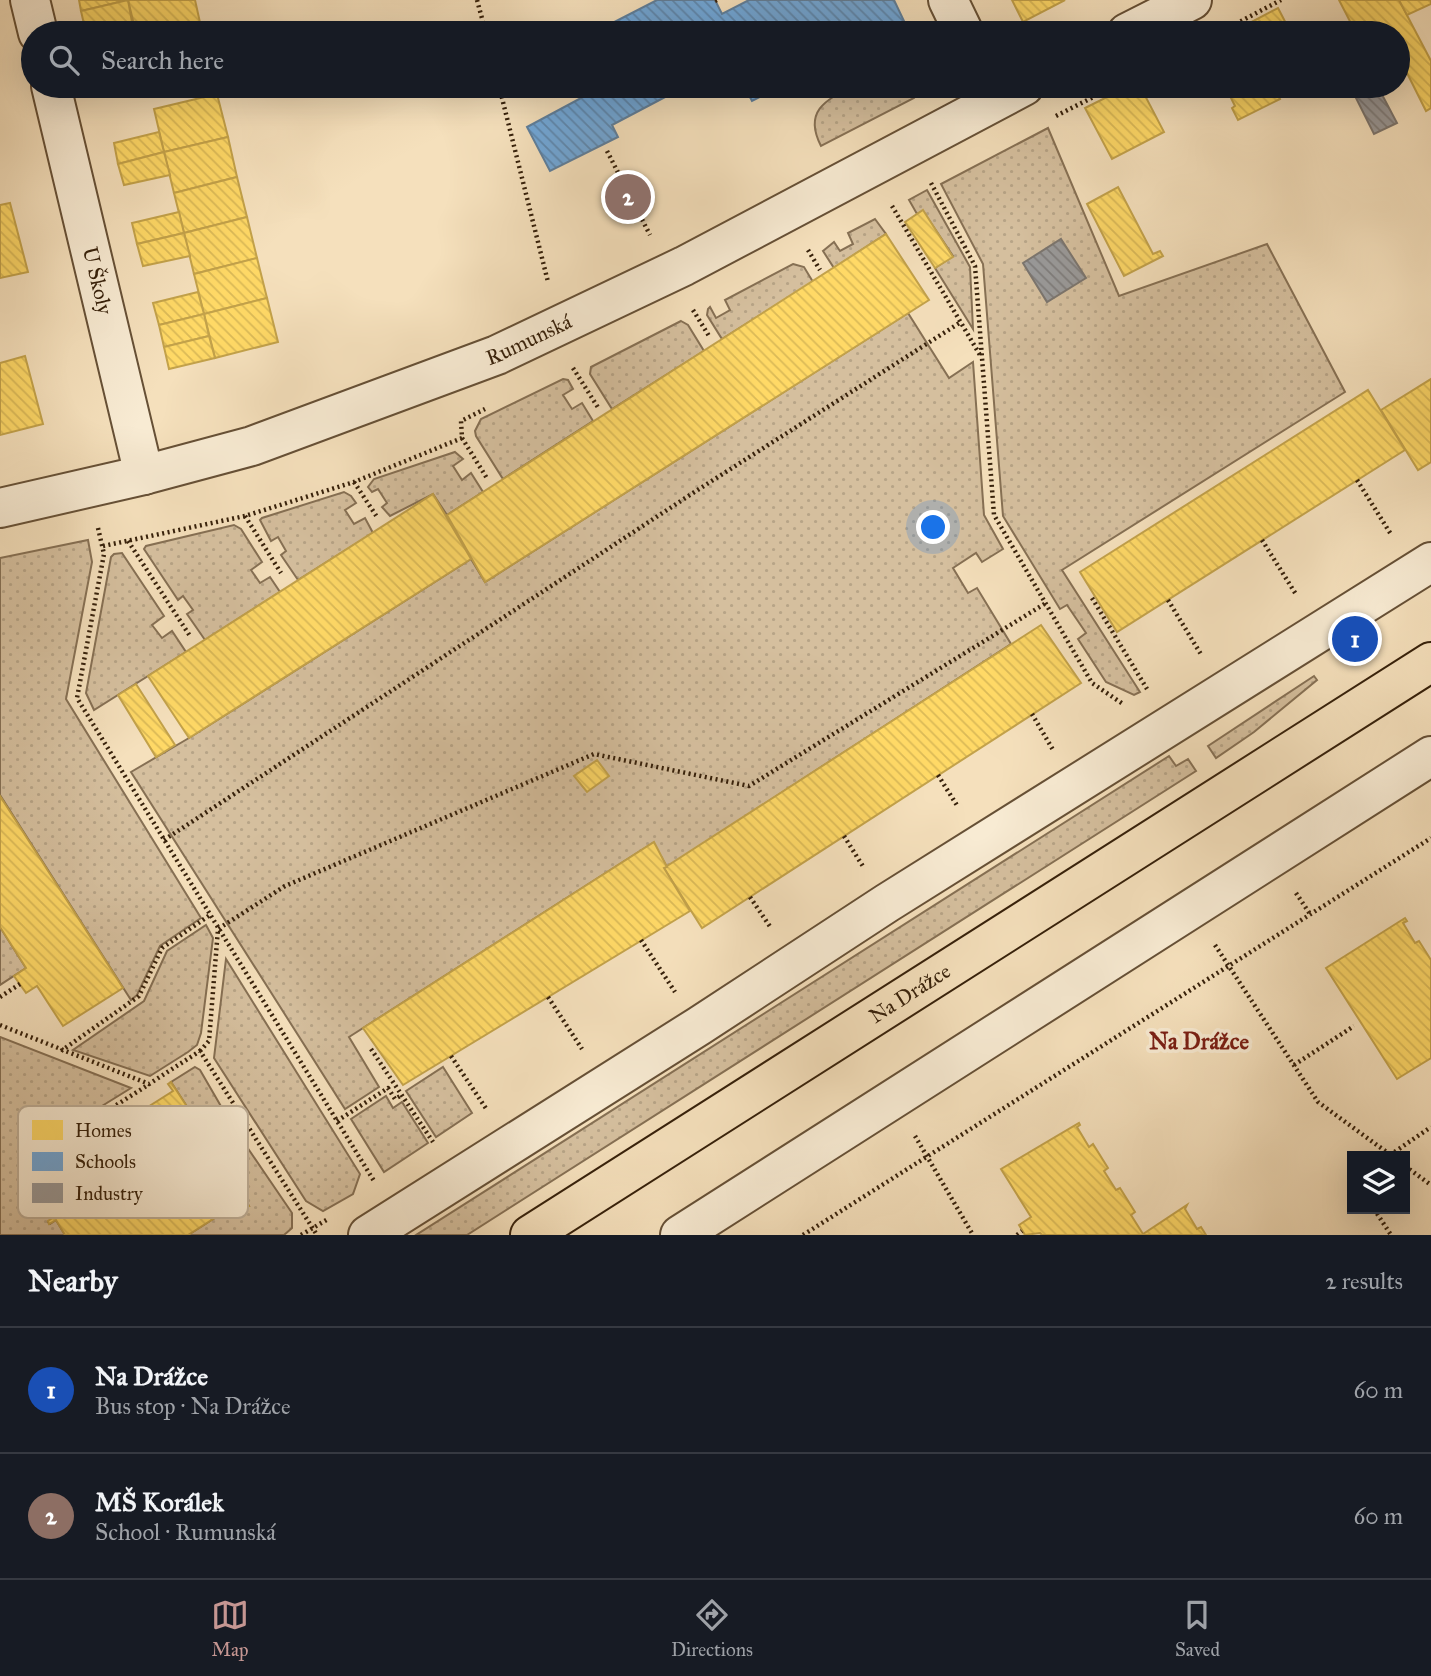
<!DOCTYPE html>
<html lang="en">
<head>
<meta charset="utf-8">
<style>
  :root { --surface:#171b24; --page:#242831; --text:#f1f3f6; --muted:#9ea1a6; --line:#363941; --accent:#c59692 }
  body { margin:0; font-family:"IM FELL Great Primer",serif; background:var(--page); color:var(--text) }
  .controls { position:absolute; right:21px; bottom:21px; display:grid; overflow:hidden; border-radius:0px; box-shadow:0 7px 28px #0002 }
  .controls button { width:63px; height:63px; display:grid; place-items:center; padding:0; border:0; border-bottom:2px solid var(--line); background:var(--surface); color:var(--text); font:35px sans-serif }
  .you { position:absolute; left:934px; top:528px; width:24px; height:24px; margin:-18px; border:5px solid #fff; border-radius:50%; background:#1a73e8; box-shadow:0 0 0 10px #1a73e833 }
  .badge { display:grid; place-items:center; width:46px; height:46px; border-radius:50%; background:var(--accent); color:#fff; font-size:23px; font-weight:700 }
  .pin { position:absolute; translate:-50% -50%; border:4px solid #fff; box-shadow:0 2px 7px #0006 }
  .list { margin:0; padding:0; list-style:none }
  h2 { display:flex; justify-content:space-between; align-items:center; height:91px; margin:0; padding:0 28px; font-size:30px }
  h2 small { font-size:23px; font-weight:400; color:var(--muted) }
  .list li { display:grid; grid-template-columns:46px 1fr auto; gap:21px; align-items:center; box-sizing:border-box; height:126px; padding:0 28px; border-top:2px solid var(--line) }
  .list b { display:block; font-size:26px; white-space:nowrap }
  .list p { margin:0; font-size:23px; white-space:nowrap; color:var(--muted) }
  .list em { font-size:23px; font-style:normal; color:var(--muted) }
  .icon { flex:none; width:38px; height:38px; fill:none; stroke:currentColor; stroke-width:2; stroke-linecap:round; stroke-linejoin:round }
  .map { position:relative; flex:none; width:1431px; height:1235px; overflow:hidden }
  .search { position:absolute; background:var(--surface); box-shadow:0 7px 28px #0002; left:21px; right:21px; top:21px; height:77px; display:flex; align-items:center; gap:18px; box-sizing:border-box; padding:0 24px; border-radius:38px; color:var(--muted); font-size:26px }
  .sheet { height:343px; background:var(--surface) }
  nav { display:flex; justify-content:space-around; align-items:center; box-sizing:border-box; height:98px; border-top:2px solid var(--line); background:var(--surface); font-size:19px; color:var(--muted) }
  nav a { display:grid; justify-items:center; gap:4px }
  nav .on { color:var(--accent) }
  .map>svg:first-child { display:block }
  .grass { fill:url(#grass-dots); stroke:#867054; stroke-width:2 }
  .homes { fill:url(#homes-back-hatch); stroke:#c3a24a; stroke-width:2 }
  .schools { fill:url(#schools-back-hatch); stroke:#5e7f9d; stroke-width:2 }
  .industry { fill:url(#industry-back-hatch); stroke:#7b756e; stroke-width:2 }
  .lines { fill:none; stroke-linecap:round; stroke-linejoin:round }
  .minor-casing { stroke:#665036; stroke-width:42 }
  .major-casing { stroke:#36200a; stroke-width:42 }
  .path { stroke:#36200a; stroke-width:4.5; stroke-dasharray:2 3.5; stroke-linecap:butt }
  .minor { stroke:#f8ebd3; stroke-width:38 }
  .major { stroke:#f5e0bc; stroke-width:38 }
  .labels { text-anchor:middle; dominant-baseline:central; stroke-width:7; stroke-linejoin:round; paint-order:stroke }
  .street-label { font-size:21px; fill:#36200a; stroke:#f8ebd3 }
  .neighbourhood-label { font-size:23px; font-weight:bold; fill:#7a1f14; stroke:#f8ebd3 }
  .key { fill:#f8ebd3; stroke:#beae97; stroke-width:2 }
  .key-label { font-size:19px; fill:#36200a }
</style>
</head>
<body>
<div class="map">
<svg width="1431" height="1235" viewBox="0 0 1431 1235">
  <defs>
    <pattern id="grass-dots" width="8" height="8" patternUnits="userSpaceOnUse" patternTransform="scale(1.75)"><rect width="8" height="8" fill="#d5bf9e"/><path d="M2 2h.1M6 6h.1" fill="none" stroke="#b7a487" stroke-width="1.8" stroke-linecap="round"/></pattern>
    <pattern id="homes-back-hatch" width="6" height="6" patternUnits="userSpaceOnUse" patternTransform="scale(1.75)"><rect width="6" height="6" fill="#ffd966"/><path d="M-1 5l2 2M0 0l6 6M5-1l2 2" fill="none" stroke="#dbba57"/></pattern>
    <pattern id="schools-back-hatch" width="6" height="6" patternUnits="userSpaceOnUse" patternTransform="scale(1.75)"><rect width="6" height="6" fill="#6fa8dc"/><path d="M-1 5l2 2M0 0l6 6M5-1l2 2" fill="none" stroke="#5c88b1"/></pattern>
    <pattern id="industry-back-hatch" width="6" height="6" patternUnits="userSpaceOnUse" patternTransform="scale(1.75)"><rect width="6" height="6" fill="#999"/><path d="M-1 5l2 2M0 0l6 6M5-1l2 2" fill="none" stroke="#7e7c7b"/></pattern>
  </defs>
  <rect width="100%" height="100%" fill="#f5e0bc"/>
  <filter id="stains"><feTurbulence type="fractalNoise" baseFrequency=".00286" numOctaves="4"/><feColorMatrix values="0 0 0 0 .2 0 0 0 0 .09 0 0 0 0 .02 0 0 0 .5 -.17"/></filter>
  <radialGradient id="worn" r=".72"><stop offset=".6" stop-color="#630" stop-opacity="0"/><stop offset="1" stop-color="#630" stop-opacity=".3"/></radialGradient>
  <g class="grass">
    <path d="M853 86H926L914 98 821 146C803 111 826 100 853 86Z"/>
    <polygon points="1048,128 1119,296 1267,244 1345,392 1062,570 1140,692 1134,695 1106,682 1078,639 1086,633 1067,605 1060,609 1003,516 983,264 941,184"/>
    <polygon points="927,190 970,267 973,329 935,268 953,256 923,211 917,214 909,200"/>
    <polygon points="875,219 886,234 834,268 823,251 834,242 840,251 853,244 848,233"/>
    <polygon points="793,264 804,267 813,282 722,339 707,315 708,309 710,307 716,318 730,310 725,300"/>
    <polygon points="908,313 949,378 973,362 984,515 1003,549 982,562 976,553 953,568 968,593 977,588 1011,644 667,867 653,843 349,1037 379,1087 345,1109 131,772 189,738 471,559 485,582"/>
    <polygon points="681,321 688,325 704,351 612,409 590,374 591,367"/>
    <polygon points="563,379 568,380 573,389 563,395 572,409 582,403 593,421 503,479 476,436 475,431 481,419"/>
    <polygon points="455,452 463,459 453,466 462,480 471,473 483,492 447,515 433,494 390,516 382,507 387,503 378,489 372,492 368,487 374,479"/>
    <polygon points="344,492 351,496 356,503 345,510 354,524 365,518 373,533 298,580 281,555 286,551 278,537 271,541 260,520 262,518"/>
    <polygon points="234,525 241,529 262,562 251,570 260,583 270,577 280,592 205,640 187,614 193,610 183,596 178,600 144,549 146,546"/>
    <polygon points="88,540 92,562 66,699 201,918 160,946 137,995 131,1000 0,795 0,558"/>
    <polygon points="122,553 164,616 152,625 162,638 172,631 186,652 94,710 86,693 111,557 114,554"/>
    <polygon points="1314,676 1317,680 1254,732 1216,758 1208,746"/>
    <polygon points="1169,756 1176,766 1188,759 1196,771 467,1235 416,1235"/>
    <polygon points="206,925 213,938 201,1033 197,1045 188,1052 150,1076 73,1050 144,1001 167,951"/>
    <polygon points="0,927 26,968 0,985"/>
    <polygon points="226,959 360,1174 353,1194 323,1211 306,1201 214,1058"/>
    <polygon points="0,1037 131,1088 18,1158 54,1217 48,1222 50,1224 56,1220 65,1235 0,1235"/>
    <polygon points="195,1067 200,1070 222,1108 199,1125 171,1082"/>
    <polygon points="443,1067 472,1113 436,1137 406,1091"/>
    <polygon points="386,1096 393,1108 402,1102 428,1143 384,1172 351,1119"/>
    <polygon points="247,1147 292,1213 292,1228 284,1235 188,1235 243,1200 246,1207 249,1206 222,1162"/>
  </g>
  <g class="homes">
    <polygon points="79,0 128,0 81,11"/>
    <polygon points="128,0 195,0 201,27 178,33 136,33"/>
    <polygon points="128,0 132,22 86,33 81,11"/>
    <polygon points="1012,0 1065,0 1023,22"/>
    <polygon points="1339,0 1399,0 1431,61 1431,108 1426,111 1398,55 1398,33 1356,33"/>
    <polygon points="1399,0 1431,0 1431,4 1407,15"/>
    <polygon points="1278,8 1291,33 1245,33 1242,27"/>
    <polygon points="1129,86 1140,86 1164,132 1112,159 1085,108"/>
    <polygon points="1225,86 1273,86 1280,99 1238,120 1232,108 1235,106"/>
    <polygon points="217,94 228,137 164,152 154,109"/>
    <polygon points="159,132 164,152 118,164 114,143"/>
    <polygon points="228,137 237,177 174,193 164,152"/>
    <polygon points="164,152 170,175 124,185 118,164"/>
    <polygon points="237,177 247,217 184,233 174,193"/>
    <polygon points="1118,187 1153,254 1160,251 1163,256 1124,276 1087,204"/>
    <polygon points="10,203 28,272 0,278 0,205"/>
    <polygon points="923,210 953,257 935,268 905,222"/>
    <polygon points="179,212 184,233 137,244 132,223"/>
    <polygon points="247,217 257,258 194,274 184,233"/>
    <polygon points="184,233 190,256 143,266 137,244"/>
    <polygon points="886,234 929,300 485,582 447,515"/>
    <polygon points="257,258 267,298 204,314 194,274"/>
    <polygon points="198,292 204,314 159,325 153,303"/>
    <polygon points="267,298 278,342 215,358 204,314"/>
    <polygon points="204,314 209,336 164,347 159,325"/>
    <polygon points="209,336 215,358 169,369 164,347"/>
    <polygon points="25,356 43,424 0,435 0,363"/>
    <polygon points="1431,379 1431,462 1418,470 1381,410"/>
    <polygon points="1368,390 1405,450 1117,632 1080,572"/>
    <polygon points="433,494 471,559 189,738 148,676"/>
    <polygon points="1363,619 1370,629 1346,645 1339,635"/>
    <polygon points="1041,625 1081,683 702,928 664,868"/>
    <polygon points="136,684 175,745 156,757 118,695"/>
    <polygon points="597,760 609,776 587,792 574,776"/>
    <polygon points="0,796 123,988 63,1026 37,986 26,993 14,976 26,968 0,927"/>
    <polygon points="654,842 667,867 664,868 690,911 403,1085 363,1028"/>
    <polygon points="1405,918 1407,921 1403,923 1415,943 1419,941 1431,960 1431,1058 1397,1079 1326,968"/>
    <polygon points="171,1082 199,1125 205,1121 229,1157 222,1162 249,1206 247,1207 243,1200 188,1235 65,1235 56,1220 49,1224 48,1221 54,1217 28,1173 30,1171 34,1179 173,1091 168,1084"/>
    <polygon points="1079,1123 1080,1125 1077,1127 1089,1147 1093,1144 1108,1168 1104,1171 1116,1190 1120,1188 1135,1212 1131,1215 1143,1234 1187,1205 1185,1209 1197,1229 1201,1227 1206,1235 1042,1235 1040,1233 1025,1235 1019,1225 1031,1217 1001,1169"/>
  </g>
  <g class="schools">
    <polygon points="657,0 715,0 722,14 749,0 894,0 904,21 882,33 593,33"/>
    <polygon points="594,86 686,86 612,125 618,137 550,171 527,127 596,90"/>
    <polygon points="744,86 782,86 752,101"/>
  </g>
  <g class="industry">
    <polygon points="1378,87 1397,123 1374,134 1356,98"/>
    <polygon points="1061,239 1086,278 1047,302 1023,263"/>
  </g>
  <g class="lines">
    <g class="minor-casing">
      <g id="minor">
        <polyline points="30,0 38,33"/>
        <polyline points="948,0 964,33"/>
        <polyline points="1127,33 1192,0"/>
        <path id="s1" d="M51 86 144 475"/>
        <path id="s2" d="M0 508 144 475 252 446 497 355 684 266 1024 86"/>
        <polyline points="368,1235 699,1026 887,903 1431,562"/>
        <polyline points="680,1235 1431,756"/>
      </g>
    </g>
    <g class="major-casing">
      <g id="major">
        <path id="s3" d="M530 1235 1431 662"/>
      </g>
    </g>
    <g class="path">
      <polyline points="477,0 486,33"/>
      <polyline points="715,1 717,0"/>
      <polyline points="1226,29 1281,0"/>
      <polyline points="1065,33 1085,23"/>
      <polyline points="499,86 548,282"/>
      <polyline points="1056,116 1115,86"/>
      <polyline points="607,151 650,235"/>
      <polyline points="931,183 975,266 994,515 1092,683 1123,704"/>
      <polyline points="892,206 980,355"/>
      <polyline points="808,250 820,270"/>
      <polyline points="693,310 709,336"/>
      <polyline points="573,368 599,409"/>
      <polyline points="462,438 488,480"/>
      <polyline points="1357,480 1392,536"/>
      <polyline points="354,482 377,517"/>
      <polyline points="245,516 281,573"/>
      <polyline points="98,528 104,554 77,698 374,1181"/>
      <polyline points="1262,540 1297,596"/>
      <polyline points="128,541 190,636"/>
      <polyline points="103,546 245,516 354,482 462,438 461,421 485,409"/>
      <polyline points="1092,598 1147,689"/>
      <polyline points="1168,600 1202,656"/>
      <polyline points="1032,714 1053,750"/>
      <polyline points="938,775 958,807"/>
      <polyline points="844,836 864,868"/>
      <polyline points="164,840 696,491 961,322"/>
      <polyline points="1296,893 1310,914"/>
      <polyline points="750,897 771,928"/>
      <polyline points="641,940 675,992"/>
      <polyline points="1215,945 1318,1102 1392,1156"/>
      <polyline points="0,997 20,984"/>
      <polyline points="548,997 582,1049"/>
      <polyline points="0,1025 149,1084 200,1051 317,1235"/>
      <polyline points="371,1049 433,1142"/>
      <polyline points="61,1051 139,996 162,948 210,915"/>
      <polyline points="200,1051 209,1041 218,929 285,886 594,754 749,786 1046,603"/>
      <polyline points="451,1056 487,1110"/>
      <polyline points="1294,1065 1354,1026"/>
      <polyline points="337,1121 388,1088 395,1099 402,1095"/>
      <polyline points="915,1136 973,1235"/>
      <polyline points="218,1140 245,1122"/>
      <polyline points="1390,1155 1431,1127"/>
      <polyline points="28,1161 148,1085"/>
      <polyline points="1405,1166 1431,1185"/>
      <polyline points="1374,1209 1391,1235"/>
      <polyline points="301,1235 328,1219"/>
      <polyline points="803,1235 1431,838"/>
      <polyline points="1017,1235 1022,1231"/>
    </g>
    <use href="#minor" class="minor"/>
    <use href="#major" class="major"/>
  </g>
  <g class="labels">
    <g class="street-label">
      <text stroke="none"><textPath href="#s1" startOffset="200">U Školy</textPath></text>
      <text stroke="none"><textPath href="#s2" startOffset="556">Rumunská</textPath></text>
      <text stroke="none"><textPath href="#s3" startOffset="450">Na Drážce</textPath></text>
    </g>
    <g class="neighbourhood-label">
      <text x="1199" y="1041">Na Drážce</text>
    </g>
  </g>
  <rect x="18" y="1106" width="230" height="112" rx="10" class="key"/>
  <rect x="32" y="1120" width="31" height="20" fill="#ffd966"/>
  <rect x="32" y="1152" width="31" height="19" fill="#6fa8dc"/>
  <rect x="32" y="1183" width="31" height="20" fill="#999"/>
  <g class="key-label">
    <text x="75" y="1137">Homes</text>
    <text x="75" y="1168">Schools</text>
    <text x="75" y="1200">Industry</text>
  </g>
  <rect width="100%" height="100%" filter="url(#stains)"/>
  <rect width="100%" height="100%" fill="url(#worn)"/>
</svg>
<div class="controls">
<button><svg class="icon" aria-label="layers" viewBox="0 0 24 24"><path d="M12 4l9 5-9 5-9-5zM3 14l9 5 9-5"/></svg></button>
</div>
<div class="you"></div>
<div class="pin badge" style="left:1355px;top:639px;background:#1a4fb4">1</div>
<div class="pin badge" style="left:628px;top:197px;background:#8d6e63">2</div>
<div class="search"><svg class="icon" aria-label="search" viewBox="0 0 24 24"><circle cx="10" cy="10" r="6"/><path d="M15 15l6 6"/></svg>Search here</div>
</div>
<section class="sheet">
<h2>Nearby<small>2 results</small></h2>
<ul class="list">
<li><span class="badge" style="background:#1a4fb4">1</span><div><b>Na Drážce</b><p>Bus stop · Na Drážce</p></div><em>60 m</em></li>
<li><span class="badge" style="background:#8d6e63">2</span><div><b>MŠ Korálek</b><p>School · Rumunská</p></div><em>60 m</em></li>
</ul>
</section>
<nav>
<a class="on"><svg class="icon" aria-label="map" viewBox="0 0 24 24"><path d="M3 6l6-2 6 2 6-2v14l-6 2-6-2-6 2zM9 4v14M15 6v14"/></svg>Map</a>
<a><svg class="icon" aria-label="directions" viewBox="0 0 24 24"><path d="M12 3l9 9-9 9-9-9zM9 14v-3h6M13 9l2 2-2 2"/></svg>Directions</a>
<a><svg class="icon" aria-label="saved" viewBox="0 0 24 24"><path d="M7 4h10v16l-5-4-5 4z"/></svg>Saved</a>
</nav>
</body>
</html>
